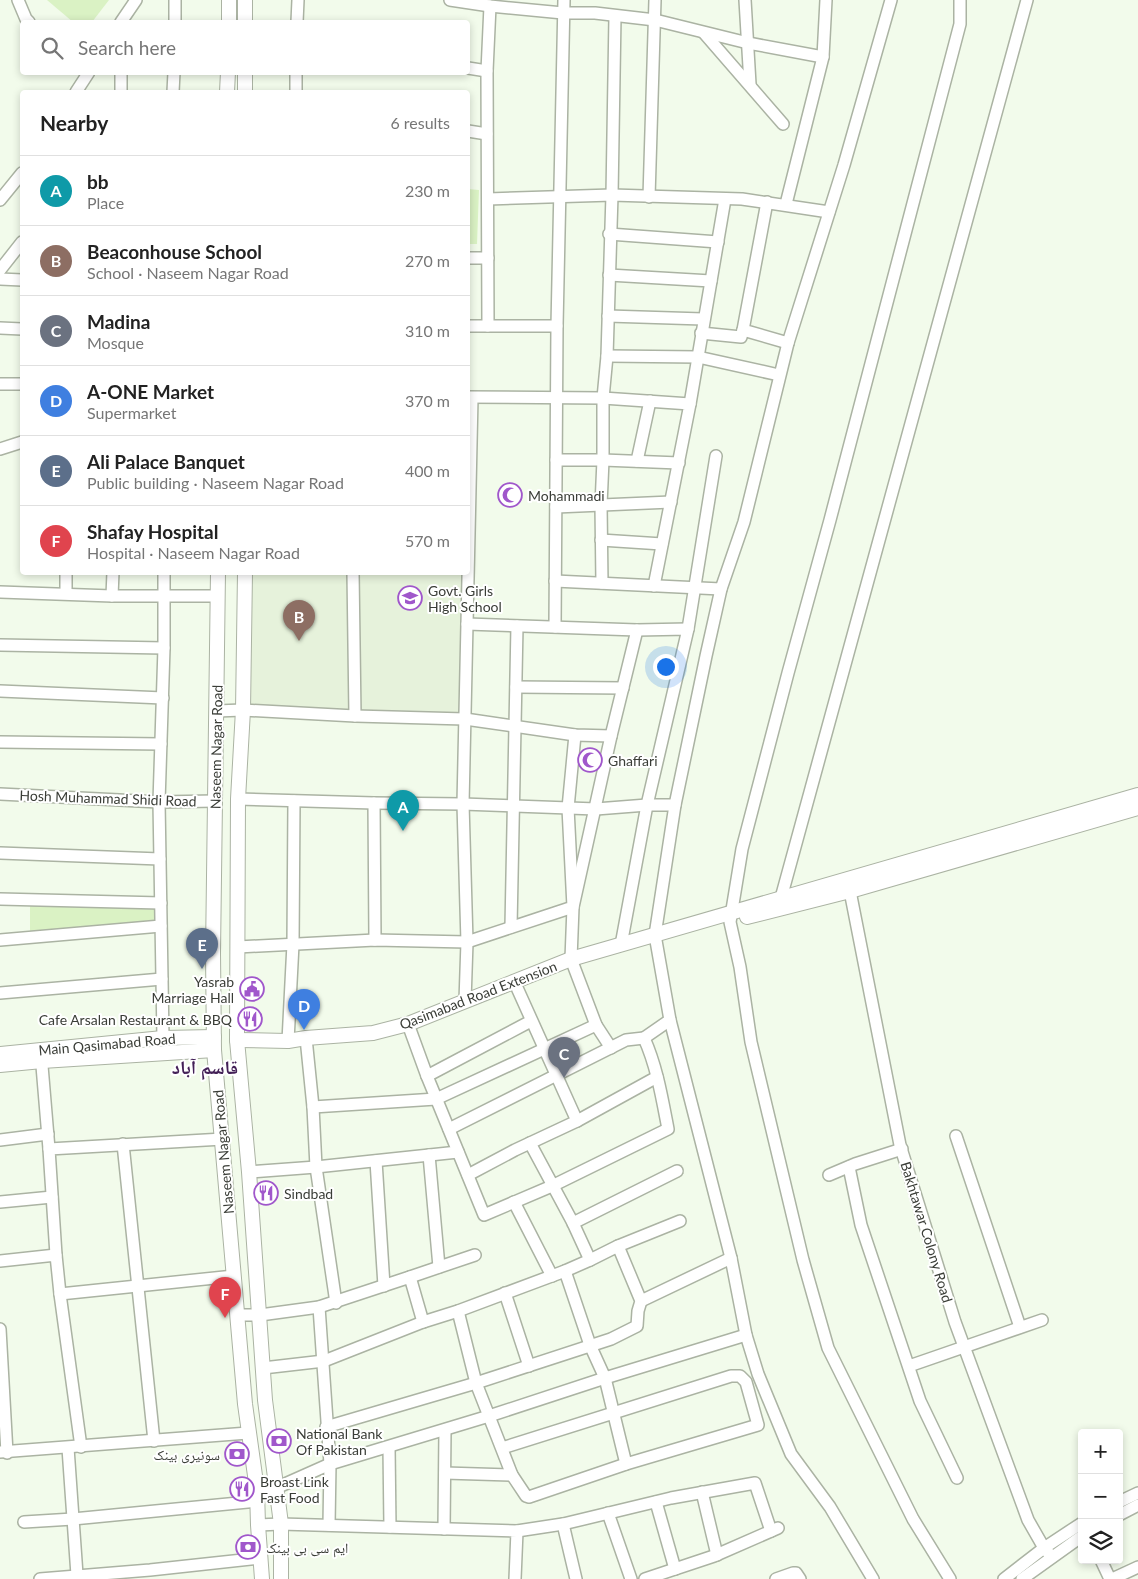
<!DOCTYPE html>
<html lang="en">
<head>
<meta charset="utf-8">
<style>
  :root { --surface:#fff; --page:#f2f2f2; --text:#222; --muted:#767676; --line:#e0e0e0; --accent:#0f766e }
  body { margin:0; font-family:Lato,"Noto Naskh Arabic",sans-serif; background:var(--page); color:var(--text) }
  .controls { position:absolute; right:15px; bottom:15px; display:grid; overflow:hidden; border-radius:5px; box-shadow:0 2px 8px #0003 }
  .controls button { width:45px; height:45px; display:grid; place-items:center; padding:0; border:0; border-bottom:1px solid var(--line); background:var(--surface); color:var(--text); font:25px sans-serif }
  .you { position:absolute; left:665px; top:666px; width:18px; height:18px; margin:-12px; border:4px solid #fff; border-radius:50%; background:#1a73e8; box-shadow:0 0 0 8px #1a73e833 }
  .badge { display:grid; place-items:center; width:32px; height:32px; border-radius:50%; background:var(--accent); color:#fff; font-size:16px; font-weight:700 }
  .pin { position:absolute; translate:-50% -41px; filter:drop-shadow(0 1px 2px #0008) }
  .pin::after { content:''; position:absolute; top:26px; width:18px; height:15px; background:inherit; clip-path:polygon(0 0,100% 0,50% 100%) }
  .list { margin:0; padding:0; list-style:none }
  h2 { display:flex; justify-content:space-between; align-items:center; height:65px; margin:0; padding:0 20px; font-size:21px }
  h2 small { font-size:16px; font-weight:400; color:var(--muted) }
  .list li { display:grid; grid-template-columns:32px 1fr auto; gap:15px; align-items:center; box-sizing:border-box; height:70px; padding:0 20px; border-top:1px solid var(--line) }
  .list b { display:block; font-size:19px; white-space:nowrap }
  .list p { margin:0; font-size:16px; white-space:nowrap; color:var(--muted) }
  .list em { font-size:16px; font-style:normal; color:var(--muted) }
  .icon { flex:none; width:28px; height:28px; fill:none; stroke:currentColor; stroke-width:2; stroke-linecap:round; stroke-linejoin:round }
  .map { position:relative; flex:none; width:1138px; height:1579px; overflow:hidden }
  .search { position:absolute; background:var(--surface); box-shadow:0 2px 8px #0003; left:20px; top:20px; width:450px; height:55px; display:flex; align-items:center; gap:12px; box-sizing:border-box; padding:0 18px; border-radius:5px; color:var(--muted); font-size:19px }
  .panel { position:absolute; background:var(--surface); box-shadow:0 2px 8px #0003; left:20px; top:90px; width:450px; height:485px; border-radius:5px }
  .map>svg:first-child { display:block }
  .built { fill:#e6f2db }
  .green { fill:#daf2c4 }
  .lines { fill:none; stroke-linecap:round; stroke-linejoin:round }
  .minor-casing { stroke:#abb3a3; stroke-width:14 }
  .major-casing { stroke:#abb3a3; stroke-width:16 }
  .minor { stroke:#fff; stroke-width:11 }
  .major { stroke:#fff; stroke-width:14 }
  .labels { text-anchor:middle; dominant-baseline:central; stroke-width:4; stroke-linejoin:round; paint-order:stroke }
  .poi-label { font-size:14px; fill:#3a3d37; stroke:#fff; text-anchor:start }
  .street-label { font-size:14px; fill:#3a3d37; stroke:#fff }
  .district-label { font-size:19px; font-weight:bold; fill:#432057; stroke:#fff }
</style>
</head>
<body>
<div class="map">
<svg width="1138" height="1579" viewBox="0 0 1138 1579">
  <rect width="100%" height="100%" fill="#f2fbeb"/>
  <polygon class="built" points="468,572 465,719 243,710 245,573"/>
  <g class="green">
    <polygon points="47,0 109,0 92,22 73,22"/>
    <polygon points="468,189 479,190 477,244 468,244"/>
    <polygon points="30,900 161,903 161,926 30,937"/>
  </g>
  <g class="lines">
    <g class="minor-casing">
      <g id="minor">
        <polyline points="18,0 26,19 29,22"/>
        <polyline points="450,0 490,6 563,13 595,13 655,20 748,43 823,57 786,204"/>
        <polyline points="745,0 750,84"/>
        <polyline points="121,22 136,0"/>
        <polyline points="175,22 175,0"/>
        <polyline points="297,22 298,0"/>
        <polyline points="704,33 783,124"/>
        <polyline points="823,57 826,0"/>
        <polyline points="468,68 487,71"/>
        <polyline points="76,92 89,72"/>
        <polyline points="121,92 121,72"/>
        <polyline points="173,92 174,72"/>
        <polyline points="296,92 296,72"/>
        <polyline points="468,131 487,134"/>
        <polyline points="649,197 655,0"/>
        <polyline points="488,199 612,195 742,199 829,212"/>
        <polyline points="0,200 22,173"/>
        <polyline points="767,202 743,330 788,343"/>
        <polyline points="609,234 718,242"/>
        <polyline points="468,258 488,258"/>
        <polyline points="0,270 22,242"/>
        <polyline points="609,275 711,281"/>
        <polyline points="0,279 22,280"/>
        <polyline points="608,316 703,319"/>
        <polyline points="468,326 557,326"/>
        <polyline points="488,326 487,71 490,6"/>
        <polyline points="0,328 22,329"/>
        <polyline points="701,333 741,337 743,330"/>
        <polyline points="607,356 698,357 779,375"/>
        <polyline points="0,384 22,384"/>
        <polyline points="468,397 603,398 690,404 654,586"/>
        <polyline points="690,404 725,199"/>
        <polyline points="0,449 22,442"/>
        <polyline points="556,460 603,460 679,463"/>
        <polyline points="637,461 650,401"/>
        <polyline points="556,507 671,502"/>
        <polyline points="601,540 662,544"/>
        <polyline points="555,581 721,589"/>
        <polyline points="602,583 601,505 603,460 603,398 607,356 612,195 615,16"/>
        <polyline points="0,592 112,596 217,596"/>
        <polyline points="66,593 66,572"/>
        <polyline points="112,596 113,572"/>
        <polyline points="467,624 637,630 688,629 647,805 621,945"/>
        <polyline points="555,627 557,326 564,0"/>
        <polyline points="688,629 716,456"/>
        <polyline points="0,645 164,648"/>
        <polyline points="516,687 623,688"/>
        <polyline points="0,691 163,698"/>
        <polyline points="216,711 243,710 355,716 353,572"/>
        <polyline points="355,716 465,719 575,735 611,736"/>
        <polyline points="0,742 161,744"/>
        <polyline points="0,794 159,802 215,801"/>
        <polyline points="238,799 374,803 463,804 596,809 647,805 675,805"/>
        <polyline points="374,803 375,940"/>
        <polyline points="0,853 160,859"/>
        <polyline points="850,891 900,1145 955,1322 1028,1520 1044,1548 1052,1557"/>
        <polyline points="781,898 1027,0"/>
        <polyline points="0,899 161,903"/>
        <polyline points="511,927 517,626"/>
        <polyline points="0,940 161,926"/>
        <polyline points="238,947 375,940 467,942 573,907 568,808 575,735"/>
        <polyline points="0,993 162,979"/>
        <polyline points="465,1001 467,942 463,804 472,398"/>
        <path d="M408 1024 427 1076 484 1215 552 1186 668 1129C662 1098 657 1067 644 1038L670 1020"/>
        <polyline points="163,1038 159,802 164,648 164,572"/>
        <polyline points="306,1038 313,1107 316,1167 336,1303"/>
        <polyline points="288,1041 293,944 294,801"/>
        <polyline points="611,1048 596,1025 571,959 573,907 611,736 637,630"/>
        <polyline points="41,1054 49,1149"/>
        <polyline points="427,1076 531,1021"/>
        <polyline points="313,1107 436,1099 596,1025"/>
        <polyline points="577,1121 657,1077"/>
        <polyline points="449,1129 626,1040 644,1038"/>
        <polyline points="956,1136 1020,1327"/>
        <polyline points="0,1140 48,1134"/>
        <polyline points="123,1144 154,1441"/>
        <polyline points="429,1155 439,1267"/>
        <polyline points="376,1161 384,1286"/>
        <polyline points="849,1167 861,1225 920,1401 957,1478"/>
        <polyline points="249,1172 316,1167 458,1152"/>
        <polyline points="468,1175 515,1150 577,1121 514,981"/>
        <polyline points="829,1175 855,1164 902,1149"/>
        <polyline points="0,1202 52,1197"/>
        <polyline points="514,1202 552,1276"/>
        <polyline points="573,1223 677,1171"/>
        <polyline points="618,1246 680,1221"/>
        <polyline points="56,1255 49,1149 223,1139"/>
        <polyline points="0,1261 56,1255 60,1294 81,1447"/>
        <polyline points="565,1271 590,1260"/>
        <polyline points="410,1277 475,1255"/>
        <polyline points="505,1293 529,1366"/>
        <polyline points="60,1294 234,1276"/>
        <polyline points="641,1301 731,1258"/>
        <polyline points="319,1307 330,1464 329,1525"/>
        <polyline points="458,1311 476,1383 611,1339 637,1326 638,1311 641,1301 618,1246 590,1260 573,1223 530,1143"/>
        <polyline points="237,1315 260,1315 319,1307 410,1277 423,1322"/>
        <polyline points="0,1329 7,1453"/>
        <polyline points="909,1366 1042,1320"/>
        <polyline points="263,1368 324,1361 423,1322 458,1311 565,1271 590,1345 605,1378 626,1464"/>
        <polyline points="326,1427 476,1383 512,1475 526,1496 529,1497 626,1464 758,1425 746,1382 740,1376 731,1376 502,1448"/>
        <polyline points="389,1447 390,1527"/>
        <polyline points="68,1448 77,1575"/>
        <polyline points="0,1452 248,1433"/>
        <polyline points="445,1473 512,1475"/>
        <polyline points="257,1490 276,1488 330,1464 489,1416 605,1378 746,1335"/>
        <polyline points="702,1492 717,1555"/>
        <polyline points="656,1502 675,1569"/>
        <polyline points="1119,1502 1138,1493"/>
        <polyline points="608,1513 631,1579"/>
        <polyline points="1119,1515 1138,1505"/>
        <polyline points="24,1522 73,1519 258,1501"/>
        <polyline points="563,1524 576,1579"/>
        <polyline points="258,1525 281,1524 517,1531 515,1579"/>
        <polyline points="444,1529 445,1430"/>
        <polyline points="517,1531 563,1524 671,1498 755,1483 771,1531"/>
        <polyline points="1101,1560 1110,1579"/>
        <polyline points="40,1579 150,1570 260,1558"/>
        <polyline points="645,1579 714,1556 778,1528"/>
        <polyline points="776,1579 793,1573 796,1573 800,1579"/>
        <polyline points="873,1579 830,1507 791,1454 758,1374 746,1335 731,1258 670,1020 655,935 675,805 706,656 721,589 744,522 788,343 844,165 891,0"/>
        <polyline points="950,1579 913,1519 828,1348 803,1260 751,1042 740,967 730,922 742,849 788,673 830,520 960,24 960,0"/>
        <polyline points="1004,1579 1044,1548 1082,1523"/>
        <polyline points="1022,1579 1082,1536"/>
        <polyline points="1112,1579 1138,1567"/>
      </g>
    </g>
    <g class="major-casing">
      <g id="major">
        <polyline points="229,22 229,0"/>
        <polyline points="245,22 245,0"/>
        <polyline points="227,92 228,72"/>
        <polyline points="245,92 245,72"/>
        <polyline points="218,572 213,953 214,1050 245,1404 257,1490 258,1525 262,1579"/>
        <polyline points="245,572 243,710 238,799 237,1040 249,1172 265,1400 281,1524 281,1579"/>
        <polyline points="747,917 850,891 1138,808"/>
        <polyline points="237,1040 288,1041 306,1038 373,1033 408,1024 571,959 1138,795"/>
        <polyline points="0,1054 163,1038 214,1037"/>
        <polyline points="0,1065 42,1061 214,1050"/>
      </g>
    </g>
    <use href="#minor" class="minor"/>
    <use href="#major" class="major"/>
  </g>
  <defs>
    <g id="mosque-ring" transform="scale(1.25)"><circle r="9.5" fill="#fff" stroke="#a057cb" stroke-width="1.5"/><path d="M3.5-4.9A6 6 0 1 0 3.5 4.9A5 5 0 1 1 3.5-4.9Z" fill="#a057cb"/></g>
    <g id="school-ring" transform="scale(1.25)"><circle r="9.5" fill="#fff" stroke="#a057cb" stroke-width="1.5"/><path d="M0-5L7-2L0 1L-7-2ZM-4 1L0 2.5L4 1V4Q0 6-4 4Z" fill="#a057cb"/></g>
    <g id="civic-ring" transform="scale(1.25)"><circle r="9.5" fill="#fff" stroke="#a057cb" stroke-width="1.5"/><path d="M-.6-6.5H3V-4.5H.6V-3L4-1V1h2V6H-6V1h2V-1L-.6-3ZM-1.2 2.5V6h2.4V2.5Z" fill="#a057cb"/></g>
    <g id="restaurant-ring" transform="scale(1.25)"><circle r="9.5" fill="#fff" stroke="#a057cb" stroke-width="1.5"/><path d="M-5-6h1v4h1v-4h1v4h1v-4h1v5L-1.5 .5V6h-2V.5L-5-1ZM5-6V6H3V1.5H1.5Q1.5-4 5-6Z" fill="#a057cb"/></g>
    <g id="bank-ring" transform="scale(1.25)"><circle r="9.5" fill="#fff" stroke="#a057cb" stroke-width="1.5"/><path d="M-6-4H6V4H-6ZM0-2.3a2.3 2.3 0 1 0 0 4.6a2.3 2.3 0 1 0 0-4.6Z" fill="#a057cb"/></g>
  </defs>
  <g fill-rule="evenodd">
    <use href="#mosque-ring" x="510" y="495"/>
    <use href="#school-ring" x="410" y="598"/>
    <use href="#mosque-ring" x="590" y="760"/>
    <use href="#civic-ring" x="252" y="989"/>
    <use href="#restaurant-ring" x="250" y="1019"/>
    <use href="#restaurant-ring" x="266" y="1193"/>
    <use href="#bank-ring" x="279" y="1441"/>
    <use href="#bank-ring" x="237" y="1454"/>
    <use href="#restaurant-ring" x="242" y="1489"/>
    <use href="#bank-ring" x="248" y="1547"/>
  </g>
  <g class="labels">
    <g class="poi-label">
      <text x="528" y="495">Mohammadi</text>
      <text x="428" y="590">Govt. Girls<tspan x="428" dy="16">High School</tspan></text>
      <text x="608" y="760">Ghaffari</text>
      <text x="234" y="981" text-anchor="end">Yasrab<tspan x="234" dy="16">Marriage Hall</tspan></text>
      <text x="232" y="1019" text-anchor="end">Cafe Arsalan Restaurant &amp; BBQ</text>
      <text x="284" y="1193">Sindbad</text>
      <text x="296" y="1433">National Bank<tspan x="296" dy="16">Of Pakistan</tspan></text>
      <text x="220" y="1454" text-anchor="end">سونیری بینک</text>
      <text x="260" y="1481">Broast Link<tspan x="260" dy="16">Fast Food</tspan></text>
      <text x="266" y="1547">ایم سی بی بینک</text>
    </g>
    <g class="street-label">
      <text transform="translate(216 747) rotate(-89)">Naseem Nagar Road</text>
      <text transform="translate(108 798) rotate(2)">Hosh Muhammad Shidi Road</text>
      <text transform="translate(478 995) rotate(-21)">Qasimabad Road Extension</text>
      <text transform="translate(107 1044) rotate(-5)">Main Qasimabad Road</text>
      <text transform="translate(223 1152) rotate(-95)">Naseem Nagar Road</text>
      <text transform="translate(927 1232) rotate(73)">Bakhtawar Colony Road</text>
    </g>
    <g class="district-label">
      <text x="205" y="1066">قاسم آباد</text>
    </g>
  </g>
</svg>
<div class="controls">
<button>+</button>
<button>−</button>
<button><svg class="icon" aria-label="layers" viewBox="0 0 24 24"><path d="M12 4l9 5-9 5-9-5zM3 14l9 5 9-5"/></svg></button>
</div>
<div class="you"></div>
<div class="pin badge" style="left:403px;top:831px;background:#0f9aa8">A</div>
<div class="pin badge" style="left:299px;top:641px;background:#8d6e63">B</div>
<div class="pin badge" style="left:564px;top:1078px;background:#6b7280">C</div>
<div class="pin badge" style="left:304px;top:1030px;background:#3f7fe0">D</div>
<div class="pin badge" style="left:202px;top:969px;background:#5c6f8a">E</div>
<div class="pin badge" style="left:225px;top:1318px;background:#e0444e">F</div>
<div class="search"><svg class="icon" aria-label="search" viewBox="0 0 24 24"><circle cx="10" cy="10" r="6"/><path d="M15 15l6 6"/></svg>Search here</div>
<section class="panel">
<h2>Nearby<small>6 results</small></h2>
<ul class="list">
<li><span class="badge" style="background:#0f9aa8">A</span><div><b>bb</b><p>Place</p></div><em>230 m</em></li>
<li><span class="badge" style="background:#8d6e63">B</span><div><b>Beaconhouse School</b><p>School · Naseem Nagar Road</p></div><em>270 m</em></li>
<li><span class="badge" style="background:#6b7280">C</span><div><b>Madina</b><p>Mosque</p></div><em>310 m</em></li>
<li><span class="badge" style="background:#3f7fe0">D</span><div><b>A-ONE Market</b><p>Supermarket</p></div><em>370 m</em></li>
<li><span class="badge" style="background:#5c6f8a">E</span><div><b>Ali Palace Banquet</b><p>Public building · Naseem Nagar Road</p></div><em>400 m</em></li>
<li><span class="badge" style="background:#e0444e">F</span><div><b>Shafay Hospital</b><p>Hospital · Naseem Nagar Road</p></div><em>570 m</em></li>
</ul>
</section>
</div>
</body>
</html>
